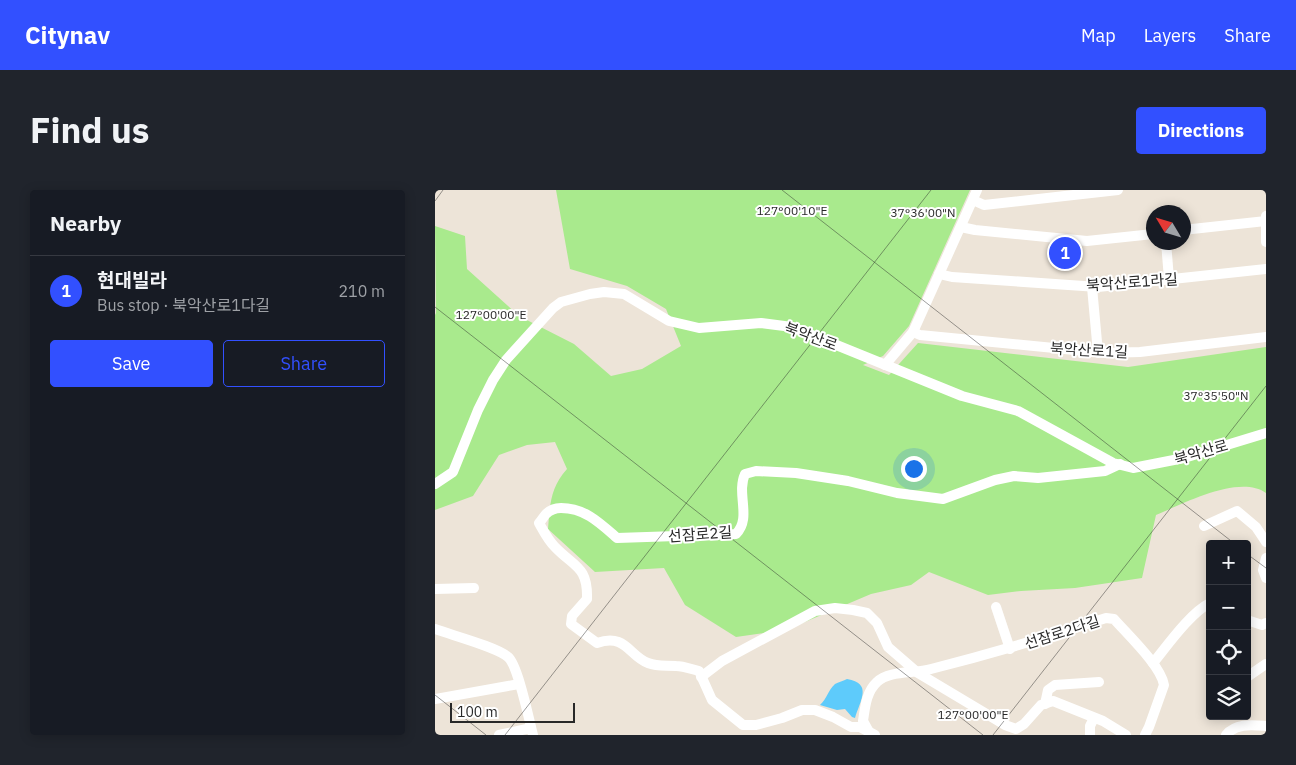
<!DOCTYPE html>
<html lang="en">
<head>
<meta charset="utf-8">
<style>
  :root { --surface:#171b24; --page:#20242c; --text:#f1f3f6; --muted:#9ea1a6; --line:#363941; --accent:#3250ff }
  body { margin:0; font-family:"IBM Plex Sans","Noto Sans KR",sans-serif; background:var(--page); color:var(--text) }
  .controls { position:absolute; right:15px; bottom:15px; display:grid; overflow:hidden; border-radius:5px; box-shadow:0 2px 12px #0003 }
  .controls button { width:45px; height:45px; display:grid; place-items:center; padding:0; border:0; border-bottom:1px solid var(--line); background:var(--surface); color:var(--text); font:25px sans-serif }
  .compass { position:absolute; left:711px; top:15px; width:45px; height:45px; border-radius:50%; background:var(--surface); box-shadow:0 2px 12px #0003; rotate:308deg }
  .scale { position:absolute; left:15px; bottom:12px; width:125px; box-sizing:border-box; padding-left:5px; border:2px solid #282828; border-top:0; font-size:14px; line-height:18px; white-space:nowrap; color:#282828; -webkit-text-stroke:4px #fff; paint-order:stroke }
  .you { position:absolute; left:478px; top:278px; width:18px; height:18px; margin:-12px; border:4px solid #fff; border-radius:50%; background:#1a73e8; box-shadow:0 0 0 8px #1a73e833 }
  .badge { display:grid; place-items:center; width:32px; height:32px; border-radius:50%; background:var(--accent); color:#fff; font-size:16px; font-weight:700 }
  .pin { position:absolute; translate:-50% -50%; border:2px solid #fff; box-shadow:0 1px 5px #0006 }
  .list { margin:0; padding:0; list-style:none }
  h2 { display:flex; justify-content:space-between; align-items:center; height:65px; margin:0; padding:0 20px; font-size:21px }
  h2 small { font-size:16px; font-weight:400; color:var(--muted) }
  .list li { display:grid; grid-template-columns:32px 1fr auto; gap:15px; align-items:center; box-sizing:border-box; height:70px; padding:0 20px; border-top:1px solid var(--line) }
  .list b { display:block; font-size:19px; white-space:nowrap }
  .list p { margin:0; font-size:16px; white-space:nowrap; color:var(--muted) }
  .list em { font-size:16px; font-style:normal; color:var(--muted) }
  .actions { display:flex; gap:10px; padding:15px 20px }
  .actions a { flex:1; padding:11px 0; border:1px solid var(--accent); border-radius:5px; text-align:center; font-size:18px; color:var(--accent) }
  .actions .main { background:var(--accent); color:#fff }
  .icon { flex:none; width:28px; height:28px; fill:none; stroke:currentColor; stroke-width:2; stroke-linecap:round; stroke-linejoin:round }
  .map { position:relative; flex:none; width:831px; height:545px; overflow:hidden; border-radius:5px }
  header { display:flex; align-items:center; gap:30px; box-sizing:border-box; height:70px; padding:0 25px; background:var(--accent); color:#fff }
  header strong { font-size:24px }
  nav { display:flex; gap:28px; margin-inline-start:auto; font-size:18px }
  .intro { display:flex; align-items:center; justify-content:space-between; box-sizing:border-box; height:120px; padding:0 30px }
  h1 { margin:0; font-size:35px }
  .button { padding:12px 22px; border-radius:5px; background:var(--accent); color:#fff; font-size:18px; font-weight:700 }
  main { display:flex; gap:30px; padding:0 30px }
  aside { flex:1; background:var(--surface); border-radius:5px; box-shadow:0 2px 12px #0003 }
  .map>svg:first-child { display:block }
  .green { fill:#a9ea8d }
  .water { fill:#5ecbfb }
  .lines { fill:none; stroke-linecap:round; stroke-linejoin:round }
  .minor { stroke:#fff; stroke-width:10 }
  .ticks { fill:none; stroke:#282828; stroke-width:1; stroke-opacity:0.45 }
  .labels { text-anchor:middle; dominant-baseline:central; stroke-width:4; stroke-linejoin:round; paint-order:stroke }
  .street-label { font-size:15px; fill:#282828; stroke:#fff }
  .ticks-label { font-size:12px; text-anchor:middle; fill:#282828; stroke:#fff; stroke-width:4; stroke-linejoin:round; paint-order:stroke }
</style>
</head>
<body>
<header>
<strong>Citynav</strong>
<nav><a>Map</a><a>Layers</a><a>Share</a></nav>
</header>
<div class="intro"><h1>Find us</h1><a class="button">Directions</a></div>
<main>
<aside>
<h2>Nearby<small></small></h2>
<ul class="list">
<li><span class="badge">1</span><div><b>현대빌라</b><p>Bus stop · 북악산로1다길</p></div><em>210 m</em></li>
</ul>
<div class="actions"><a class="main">Save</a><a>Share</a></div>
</aside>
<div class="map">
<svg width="831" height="545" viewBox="0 0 831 545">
  <rect width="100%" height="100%" fill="#ede4d8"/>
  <path class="green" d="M121 0H535L474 136 448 166 428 175 454 185 483 153 693 177 831 157V303C804 284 748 314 721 325L707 388 640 398 586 401 553 405 494 382 476 395 436 404 351 440 301 447 250 415 229 378 160 382 113 339C115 315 115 298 132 279L120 252 92 255 64 265 38 306 0 320V125L1 123 0 36 30 46 32 79 84 126 139 154 176 186 207 179 246 156 231 119 192 96 135 79Z"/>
  <path class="water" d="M412 489C438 493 425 511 420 528L417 527 410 519 402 520 385 515C392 509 393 500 400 494 403 492 409 491 412 489Z"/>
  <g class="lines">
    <g class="minor">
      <polyline points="538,10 549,15 683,0"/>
      <polyline points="831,26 831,52"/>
      <polyline points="526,37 540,40 652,51 718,44"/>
      <polyline points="748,40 831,31"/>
      <polyline points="731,52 734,89"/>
      <polyline points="504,84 517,87 663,97 831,79"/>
      <polyline points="657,97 663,163"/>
      <polyline points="478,142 485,145 670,163 705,162 831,147"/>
      <polyline points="450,175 478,142 542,0"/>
      <polyline points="0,294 18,282 43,220 58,190 71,170 118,118 126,112 155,104 169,102 189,104 234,131 264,138 326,133 357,137 527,206 583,221 678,273 698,278 749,268 831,243"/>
      <polyline points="769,336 802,321 821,337 831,352"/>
      <polyline points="831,368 828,380 831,388"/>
      <polyline points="0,399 39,398"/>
      <polyline points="561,417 575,459"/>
      <polyline points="812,430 827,435 831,433"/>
      <path d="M0 439C16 445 62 457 73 467 83 475 94 530 98 545"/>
      <path d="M718 473C732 456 755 423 775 413"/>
      <polyline points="266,487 287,471 380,421 400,418 418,420 432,423 442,433 453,457 483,483 570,535 581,539 589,534 606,515 618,511 668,531 691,545"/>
      <polyline points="812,487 831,474"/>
      <polyline points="0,509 84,494"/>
      <polyline points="610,514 613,500 620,495 664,492"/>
      <path d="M434 542 428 531C430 518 431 502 442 492 454 480 480 484 496 479 555 464 613 447 671 428L679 429C693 445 726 476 729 495L714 537 710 545"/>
      <polyline points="64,545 96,538"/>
      <path d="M440 545 425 537H416L398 527 380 520H367L347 528 321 535H308L277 510 264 481C256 479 248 476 241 476 231 475 223 477 213 473 194 466 191 443 162 453L136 434 137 426 152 409C153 376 139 377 120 357 113 350 109 342 104 333 107 330 109 326 111 324 115 320 121 318 126 318 150 318 165 333 182 348L301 344C317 328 301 304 310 284L321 281 361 283 413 291 462 303 508 309 560 290 579 286 603 288 670 281 685 274"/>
      <polyline points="655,545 655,536 659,528"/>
      <path d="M791 545C801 533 817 535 831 536"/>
    </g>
  </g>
  <path class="ticks" d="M347 0 800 354M0 11 8 0M0 117 548 545M812 364 831 378M0 505 51 545M70 545 496 0M558 545 831 196"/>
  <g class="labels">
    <g class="street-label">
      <text transform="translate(697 92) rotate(-4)">북악산로1라길</text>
      <text transform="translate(376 146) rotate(20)">북악산로</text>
      <text transform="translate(654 160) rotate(3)">북악산로1길</text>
      <text transform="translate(766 262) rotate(-16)">북악산로</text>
      <text transform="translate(265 344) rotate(-4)">선잠로2길</text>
      <text transform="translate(627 442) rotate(-18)">선잠로2다길</text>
    </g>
  </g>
  <g class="ticks-label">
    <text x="357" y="25">127°00'10"E</text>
    <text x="488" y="27">37°36'00"N</text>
    <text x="56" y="129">127°00'00"E</text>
    <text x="781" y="210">37°35'50"N</text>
    <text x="538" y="529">127°00'00"E</text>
  </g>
</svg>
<div class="controls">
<button>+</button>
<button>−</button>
<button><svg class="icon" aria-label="locate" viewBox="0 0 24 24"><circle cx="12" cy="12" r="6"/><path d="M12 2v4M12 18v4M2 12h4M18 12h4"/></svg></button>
<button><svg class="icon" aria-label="layers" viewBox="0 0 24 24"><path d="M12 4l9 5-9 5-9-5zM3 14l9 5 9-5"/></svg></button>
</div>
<svg class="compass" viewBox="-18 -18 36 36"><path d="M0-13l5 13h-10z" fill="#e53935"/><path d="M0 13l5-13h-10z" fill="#9ea1a6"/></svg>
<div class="scale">100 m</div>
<div class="you"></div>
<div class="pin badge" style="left:630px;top:63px">1</div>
</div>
</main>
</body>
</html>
